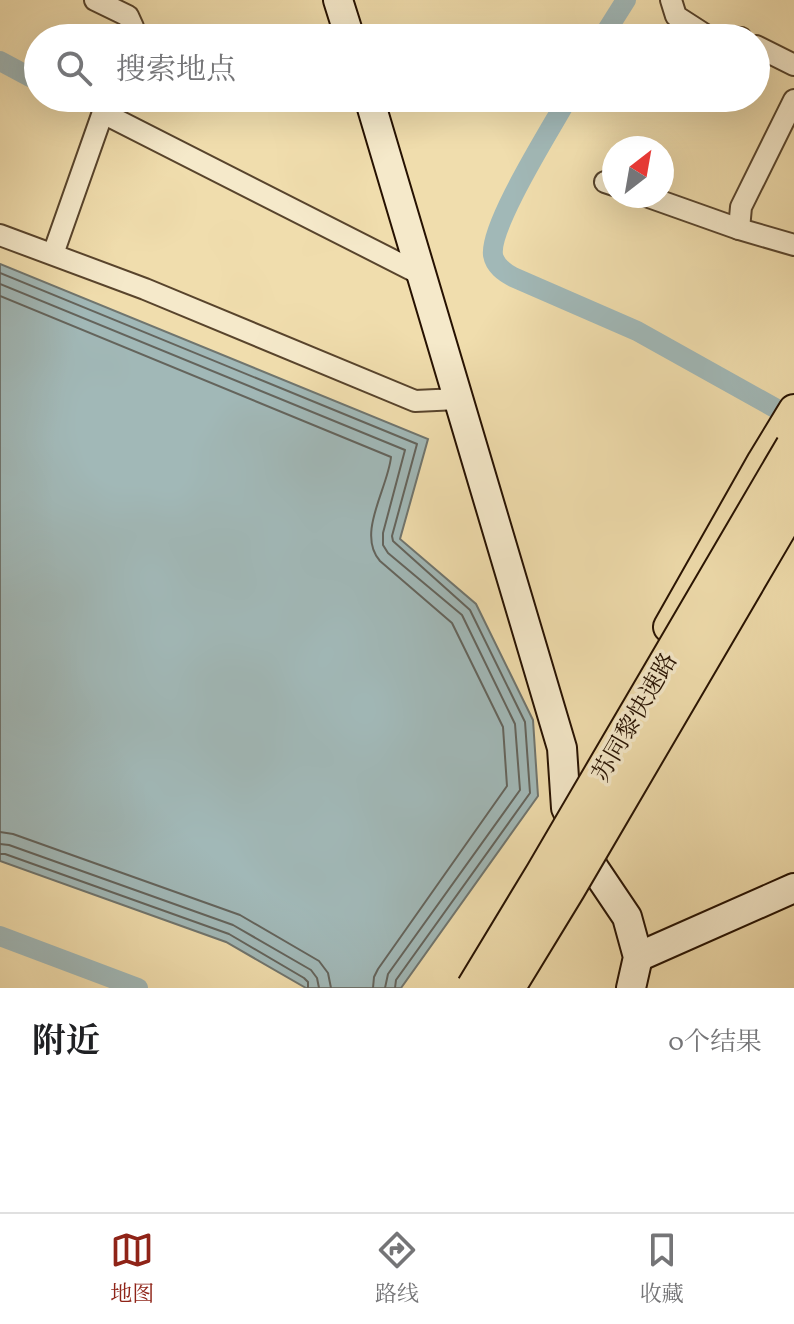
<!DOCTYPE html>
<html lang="zh">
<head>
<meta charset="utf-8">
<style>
  :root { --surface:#fff; --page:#f6f6f6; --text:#202124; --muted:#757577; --line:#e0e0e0; --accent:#8f2418 }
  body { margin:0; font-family:Vollkorn,"Noto Serif SC",serif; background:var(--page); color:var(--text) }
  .compass { position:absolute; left:602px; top:136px; width:72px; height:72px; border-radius:50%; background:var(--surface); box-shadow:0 8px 32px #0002; rotate:31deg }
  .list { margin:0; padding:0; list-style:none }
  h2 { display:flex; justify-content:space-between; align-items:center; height:104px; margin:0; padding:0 32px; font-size:34px }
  h2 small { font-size:26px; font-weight:400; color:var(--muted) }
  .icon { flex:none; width:44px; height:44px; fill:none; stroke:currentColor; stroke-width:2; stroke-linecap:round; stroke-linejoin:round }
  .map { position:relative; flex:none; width:794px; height:988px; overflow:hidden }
  .search { position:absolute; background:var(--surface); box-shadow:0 8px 32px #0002; left:24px; right:24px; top:24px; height:88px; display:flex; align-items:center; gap:20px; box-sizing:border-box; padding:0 28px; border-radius:44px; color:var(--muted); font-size:30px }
  .sheet { height:224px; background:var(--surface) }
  nav { display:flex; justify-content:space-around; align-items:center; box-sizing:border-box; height:112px; border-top:2px solid var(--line); background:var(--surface); font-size:22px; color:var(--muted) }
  nav a { display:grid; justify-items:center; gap:4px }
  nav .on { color:var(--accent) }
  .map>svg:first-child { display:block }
  .water { fill:#a1b8b7; stroke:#70756e; stroke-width:2 }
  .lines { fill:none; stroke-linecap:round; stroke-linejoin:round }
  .shore { stroke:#64645c; stroke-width:2 }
  .canal { stroke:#a1b8b7; stroke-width:20 }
  .street-casing { stroke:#58442c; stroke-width:24 }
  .secondary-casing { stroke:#261101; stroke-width:32 }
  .primary-casing { stroke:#261101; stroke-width:34 }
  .street { stroke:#f5e9ca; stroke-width:20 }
  .secondary { stroke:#f5e9ca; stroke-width:28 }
  .primary { stroke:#f0ddad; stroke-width:30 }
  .highway-bridge-casing { stroke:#261101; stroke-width:40; stroke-linecap:butt }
  .highway-bridge { stroke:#f0ddad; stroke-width:36 }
  .labels { text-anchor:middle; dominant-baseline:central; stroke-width:7; stroke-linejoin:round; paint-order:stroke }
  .street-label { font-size:24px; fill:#261101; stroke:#f5e9ca }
</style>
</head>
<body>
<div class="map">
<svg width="794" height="988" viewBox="0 0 794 988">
  <rect width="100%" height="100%" fill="#f0ddad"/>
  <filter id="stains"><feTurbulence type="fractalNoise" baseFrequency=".0025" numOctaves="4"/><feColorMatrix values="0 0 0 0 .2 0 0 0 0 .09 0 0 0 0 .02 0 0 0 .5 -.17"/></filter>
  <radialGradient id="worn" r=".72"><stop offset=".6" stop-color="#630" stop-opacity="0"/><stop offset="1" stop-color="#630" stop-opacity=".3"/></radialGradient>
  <polygon class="water" points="0,264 428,439 400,539 476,604 533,720 538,796 401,988 306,988 226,942 0,861"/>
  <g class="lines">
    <g class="shore">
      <polyline points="0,273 417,444 392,536 393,541 470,610 525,722 530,793 396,980 395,988"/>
      <polyline points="0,284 405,450 383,533 383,545 388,553 462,615 515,724 520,790 388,974 385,988"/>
      <path d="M0 296 391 457C388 488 356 534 380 561L452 623 503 727 507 786 378 969 374 977 373 988"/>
      <polyline points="0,832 13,834 240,915 319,961 328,973 331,988"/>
      <polyline points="0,844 9,845 233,925 311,970 317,978 319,988"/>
      <polyline points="0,854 5,854 229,934 304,978 308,982 308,988"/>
    </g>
    <g class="canal">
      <polyline points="602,38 626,0"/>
      <polyline points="0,61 30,77"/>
      <path d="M568 98C552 127 489 226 493 255 495 266 504 272 513 277L637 331 775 408 794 423"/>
      <polyline points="0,936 138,988"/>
    </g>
    <g class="street-casing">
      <g id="street">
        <polyline points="95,0 128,16 133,27 129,38"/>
        <polyline points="671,0 676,16 707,36 741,38"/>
        <polyline points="756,46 794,65"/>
        <polyline points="103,113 422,275"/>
        <polyline points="605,182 614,185"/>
        <polyline points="646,196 739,229 794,245"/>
        <polyline points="739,229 741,207 794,100"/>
        <polyline points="0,235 145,289 415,401 458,399"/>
        <polyline points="53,254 108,98"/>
      </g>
    </g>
    <g class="secondary-casing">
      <g id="secondary">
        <polyline points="338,0 350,38"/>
        <polyline points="369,98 562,748 566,808 594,868 627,917 638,957 631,988"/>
        <polyline points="638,957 794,888"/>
      </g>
    </g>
    <g class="primary-casing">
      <polyline id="primary" points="669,627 763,461 794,410"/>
    </g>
    <use href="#street" class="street"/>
    <use href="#secondary" class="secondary"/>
    <use href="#primary" class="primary"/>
    <g class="highway-bridge-casing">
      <g id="highway-bridge">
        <polyline points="475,988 544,874 794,447"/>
        <polyline points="506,988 567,888 794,500"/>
      </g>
    </g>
    <use href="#highway-bridge" class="highway-bridge"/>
  </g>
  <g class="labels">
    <g class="street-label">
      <text transform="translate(636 718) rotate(-60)">苏同黎快速路</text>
    </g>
  </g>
  <rect width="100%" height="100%" filter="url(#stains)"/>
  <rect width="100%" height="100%" fill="url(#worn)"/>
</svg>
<svg class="compass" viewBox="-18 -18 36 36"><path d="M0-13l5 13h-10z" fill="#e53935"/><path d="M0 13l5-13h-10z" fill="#757577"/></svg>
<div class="search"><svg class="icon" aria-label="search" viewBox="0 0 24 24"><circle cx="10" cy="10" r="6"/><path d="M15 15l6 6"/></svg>搜索地点</div>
</div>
<section class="sheet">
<h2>附近<small>0个结果</small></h2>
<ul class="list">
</ul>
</section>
<nav>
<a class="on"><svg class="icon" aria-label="map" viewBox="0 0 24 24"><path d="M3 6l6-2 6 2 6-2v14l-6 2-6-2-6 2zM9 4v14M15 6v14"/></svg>地图</a>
<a><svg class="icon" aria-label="directions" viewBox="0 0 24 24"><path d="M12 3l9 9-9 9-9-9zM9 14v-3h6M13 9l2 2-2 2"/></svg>路线</a>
<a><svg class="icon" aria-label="saved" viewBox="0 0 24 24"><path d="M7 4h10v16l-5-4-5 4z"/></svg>收藏</a>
</nav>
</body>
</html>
